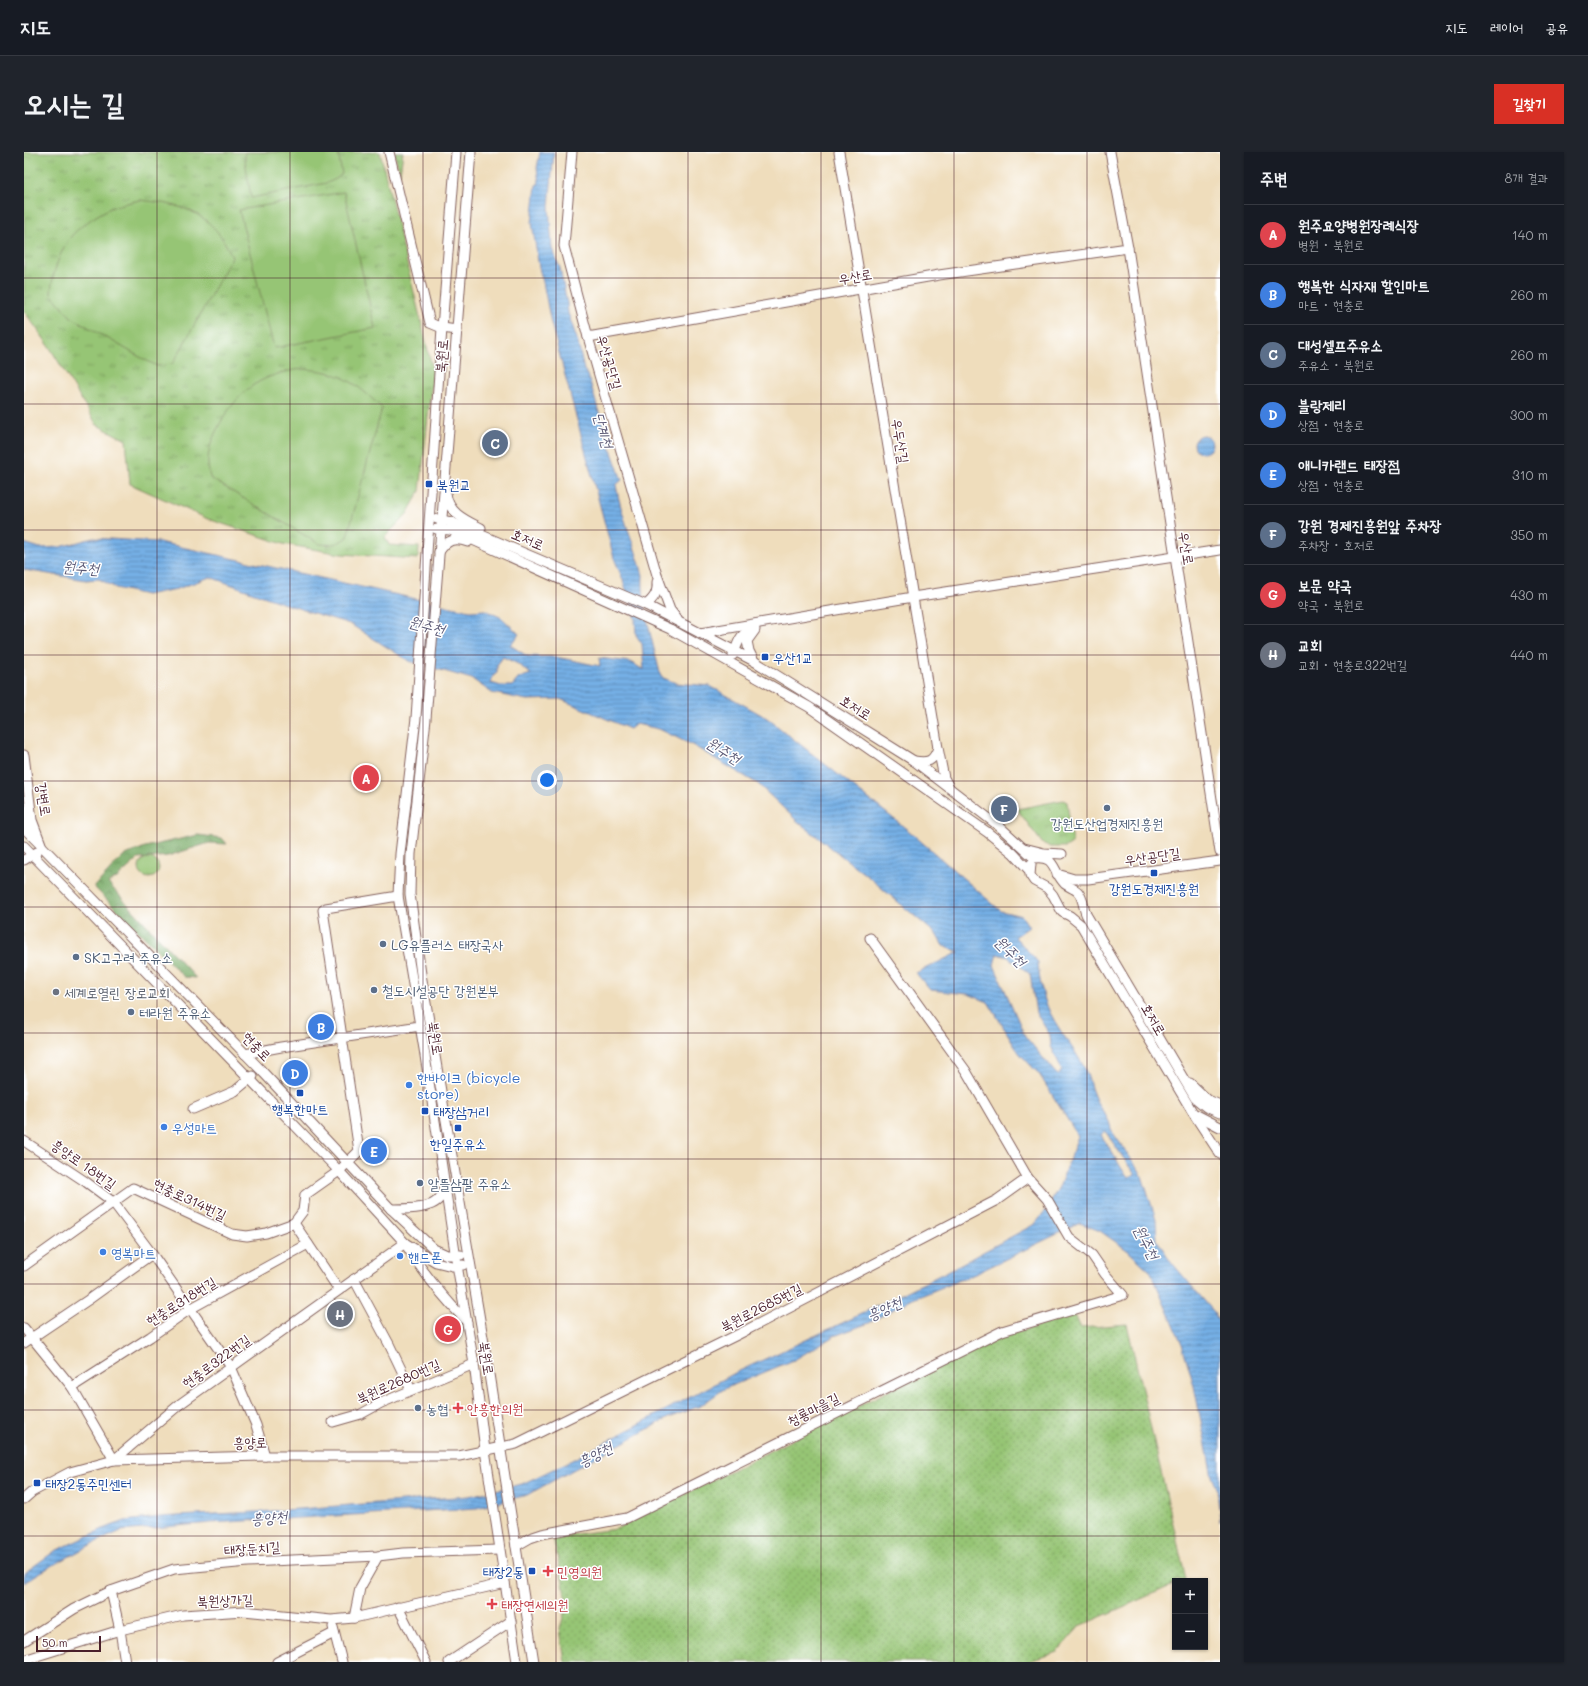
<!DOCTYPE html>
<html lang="ko">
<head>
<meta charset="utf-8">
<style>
  :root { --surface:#171b24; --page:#20242c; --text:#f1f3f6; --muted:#9ea1a6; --line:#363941; --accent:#d93025 }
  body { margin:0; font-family:Mali,"Poor Story",sans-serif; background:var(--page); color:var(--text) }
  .controls { position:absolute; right:12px; bottom:12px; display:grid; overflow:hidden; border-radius:0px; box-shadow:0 1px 3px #0004 }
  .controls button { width:36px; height:36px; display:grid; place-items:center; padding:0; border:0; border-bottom:1px solid var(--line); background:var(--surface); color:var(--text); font:20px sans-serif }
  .scale { position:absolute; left:12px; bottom:10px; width:65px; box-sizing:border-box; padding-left:4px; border:2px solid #4a1f2b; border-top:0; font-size:11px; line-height:14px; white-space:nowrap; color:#4a1f2b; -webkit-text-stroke:3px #fff; paint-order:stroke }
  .you { position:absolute; left:523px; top:628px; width:14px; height:14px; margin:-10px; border:3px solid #fff; border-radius:50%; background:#1a73e8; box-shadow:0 0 0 6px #1a73e833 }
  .badge { display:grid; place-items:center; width:26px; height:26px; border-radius:50%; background:var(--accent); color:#fff; font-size:13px; font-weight:700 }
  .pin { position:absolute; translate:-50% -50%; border:2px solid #fff; box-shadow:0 1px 4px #0006 }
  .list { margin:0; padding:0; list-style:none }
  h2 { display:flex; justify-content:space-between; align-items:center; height:52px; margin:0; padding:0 16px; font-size:17px }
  h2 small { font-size:13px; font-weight:400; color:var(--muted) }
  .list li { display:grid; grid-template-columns:26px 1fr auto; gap:12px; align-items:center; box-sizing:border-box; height:60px; padding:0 16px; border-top:1px solid var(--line) }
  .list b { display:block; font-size:15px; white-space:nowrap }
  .list p { margin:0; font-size:13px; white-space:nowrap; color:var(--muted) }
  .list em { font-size:13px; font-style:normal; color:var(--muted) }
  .map { position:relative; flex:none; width:1196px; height:1510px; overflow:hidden; border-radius:0px }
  header { display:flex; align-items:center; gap:24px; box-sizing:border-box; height:56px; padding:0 20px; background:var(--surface); border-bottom:1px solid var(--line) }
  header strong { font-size:19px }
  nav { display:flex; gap:22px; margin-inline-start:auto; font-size:14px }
  .intro { display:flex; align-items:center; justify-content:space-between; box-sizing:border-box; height:96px; padding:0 24px }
  h1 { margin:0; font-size:28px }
  .button { padding:10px 18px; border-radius:0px; background:var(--accent); color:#fff; font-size:14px; font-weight:700 }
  main { display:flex; gap:24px; padding:0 24px }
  aside { flex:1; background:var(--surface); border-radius:0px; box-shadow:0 1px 3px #0004 }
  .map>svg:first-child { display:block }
  .grass { fill:url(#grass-dots); stroke:#707250 }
  .forest { fill:url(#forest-crowns); stroke:#616448 }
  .park { fill:url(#park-tufts); stroke:#707250 }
  .pitch { fill:#96c574; stroke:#707250 }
  .water { fill:url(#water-rules); stroke:#5f6788; fill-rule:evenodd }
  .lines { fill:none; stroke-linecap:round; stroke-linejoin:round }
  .minor-casing { stroke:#84625e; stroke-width:11 }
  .minor { stroke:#fff; stroke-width:9 }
  .grid { fill:none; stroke:#4a1f2b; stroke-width:1; stroke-opacity:0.55 }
  .transit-dot { fill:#1a4fb4; stroke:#fff; stroke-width:1.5 }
  .service-dot { fill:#5c6f8a; stroke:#fff; stroke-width:1.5 }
  .worship-dot { fill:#6b7280; stroke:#fff; stroke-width:1.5 }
  .shop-dot { fill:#3f7fe0; stroke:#fff; stroke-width:1.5 }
  .health-dot { fill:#e0444e; stroke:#fff; stroke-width:1.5 }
  .labels { text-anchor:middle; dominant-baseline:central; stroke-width:3; stroke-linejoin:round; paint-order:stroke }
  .street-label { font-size:14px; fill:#4a1f2b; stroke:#fff }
  .transit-label { font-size:14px; fill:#164399; stroke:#fff; text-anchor:start }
  .service-label { font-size:14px; fill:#4e5e75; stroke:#fff; text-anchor:start }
  .worship-label { font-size:14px; fill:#5b616d; stroke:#fff; text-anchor:start }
  .shop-label { font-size:14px; fill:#366cbe; stroke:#fff; text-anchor:start }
  .health-label { font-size:14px; fill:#be3a42; stroke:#fff; text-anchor:start }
  .water-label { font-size:15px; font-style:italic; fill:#5b5975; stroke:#fff }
</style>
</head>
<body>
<header>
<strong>지도</strong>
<nav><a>지도</a><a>레이어</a><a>공유</a></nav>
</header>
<div class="intro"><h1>오시는 길</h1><a class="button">길찾기</a></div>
<main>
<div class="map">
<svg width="1196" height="1510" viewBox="0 0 1196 1510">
  <defs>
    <pattern id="grass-dots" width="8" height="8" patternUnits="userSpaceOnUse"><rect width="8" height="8" fill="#96c574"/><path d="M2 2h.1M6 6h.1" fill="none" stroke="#7c9f5f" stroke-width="1.8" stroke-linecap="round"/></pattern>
    <pattern id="forest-crowns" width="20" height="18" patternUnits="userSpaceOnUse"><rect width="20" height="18" fill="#78aa66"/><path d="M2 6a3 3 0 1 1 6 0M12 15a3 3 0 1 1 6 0" fill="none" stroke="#648a54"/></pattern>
    <pattern id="park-tufts" width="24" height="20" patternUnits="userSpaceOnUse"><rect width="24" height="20" fill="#96c574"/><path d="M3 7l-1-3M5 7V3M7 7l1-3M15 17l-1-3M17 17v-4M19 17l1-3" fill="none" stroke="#7c9f5f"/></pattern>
    <pattern id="water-rules" width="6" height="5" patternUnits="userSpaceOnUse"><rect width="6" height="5" fill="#74afe5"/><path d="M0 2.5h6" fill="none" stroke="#618eba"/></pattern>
  </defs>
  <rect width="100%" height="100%" fill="#fff"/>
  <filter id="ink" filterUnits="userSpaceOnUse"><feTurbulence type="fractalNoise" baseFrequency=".025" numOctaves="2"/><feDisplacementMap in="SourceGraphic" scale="8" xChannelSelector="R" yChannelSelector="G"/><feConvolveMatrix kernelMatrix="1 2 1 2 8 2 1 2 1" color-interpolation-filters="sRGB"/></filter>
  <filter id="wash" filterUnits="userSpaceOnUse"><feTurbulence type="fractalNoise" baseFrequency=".012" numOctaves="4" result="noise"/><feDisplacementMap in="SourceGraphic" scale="16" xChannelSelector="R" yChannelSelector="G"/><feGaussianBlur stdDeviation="0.9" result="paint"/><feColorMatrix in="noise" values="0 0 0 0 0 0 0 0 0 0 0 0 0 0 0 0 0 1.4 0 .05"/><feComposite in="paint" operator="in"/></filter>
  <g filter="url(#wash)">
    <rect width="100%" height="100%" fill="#efddbc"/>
    <g class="grass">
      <polygon points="370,0 379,0 376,22"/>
      <polygon points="1050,1163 1056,1176 1103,1172 1162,1428 1151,1429 1151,1432 1056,1474 1033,1500 1003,1510 541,1510 536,1477 543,1450 529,1385 592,1377 959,1191"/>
    </g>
    <polygon class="forest" points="174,683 198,686 203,692 185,691 144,704 114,707 93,726 84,731 172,826 160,825 70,735 99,704 121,695"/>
    <g class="park">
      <polygon points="0,0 356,0 409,219 396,339 383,362 361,385 365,393 395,395 394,407 317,402 259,392 184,367 106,332 102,288 73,273 23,191 0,159"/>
      <polygon points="1039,648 1043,650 1048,684 1048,691 1042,695 1027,695 1018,691 993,657"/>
      <circle cx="125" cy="716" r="10"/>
    </g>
    <g class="pitch">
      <polygon points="221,0 314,0 318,22 312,27 303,31 227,46 221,8"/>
      <polygon points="320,40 351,176 250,196 215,58"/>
      <path d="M116 48C162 53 189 61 208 105L151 208 148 212 133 214 114 204 47 165 27 142C27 124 37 95 49 82 59 72 74 62 87 56 96 52 107 50 116 48Z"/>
      <path d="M278 217C317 219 331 230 358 256L323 385C313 393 307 393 295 392L186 326C185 321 184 315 184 310 183 287 206 251 224 237 239 225 260 219 278 217Z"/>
    </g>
    <g class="water">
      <path d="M516 0H530L525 54 528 97 536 116 543 151 544 161 553 187 560 218 564 223C574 258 585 294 598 328L592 333C597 364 611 393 619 423 617 453 630 495 637 525L652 531 686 534 743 566 885 679 977 759 998 764 1005 775 991 785 1014 810C1015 830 1020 851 1030 868 1039 884 1051 898 1060 915 1065 925 1066 936 1071 946 1076 958 1086 965 1087 978L1117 1021 1132 1067 1133 1088 1148 1111 1190 1160 1196 1173V1369L1193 1337 1188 1324 1170 1234 1158 1192 1127 1120 1103 1098 1076 1079 1056 1071 951 1122 884 1149 845 1171 810 1184 770 1208 700 1237 676 1254 644 1266 503 1343 453 1356 186 1371 97 1379 70 1391 15 1421 0 1431V1421L31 1399 79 1377 101 1369 135 1365 248 1359 445 1344 498 1332 548 1308 711 1221 829 1166 922 1120 1009 1073 1022 1058 1036 1033 1054 984 1015 922 996 902 964 850 944 842 906 838 892 821 935 800 919 794 912 782 848 728 772 668 734 632 668 593 635 577 612 572 606 577 536 547 503 548 468 541 448 527 385 509 326 472 264 453 186 425 153 437 122 443 92 436 75 427 62 428 0 418V391L16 396 36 395 69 386 135 390 446 459 461 458 478 466 495 482 486 493 503 504 532 505 576 514 575 506 606 510 620 518 618 492 612 483 611 467 599 428 590 406 527 171 519 130 515 116 508 71 512 33 515 31 513 16ZM479 505 494 512 507 522 495 526 488 534H477L467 531 469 524 473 521V513ZM973 802 984 805 1006 822 1012 861 1026 883 1027 894 1038 918 1034 924 1001 884 970 813ZM1081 979 1111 1023 1104 1026C1094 1012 1087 997 1077 983Z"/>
      <circle cx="1179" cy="292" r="9"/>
    </g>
  </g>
  <g filter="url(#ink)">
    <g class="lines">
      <g class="minor-casing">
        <g id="minor">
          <polyline points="365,0 406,171 418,176 433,178"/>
          <polyline points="432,0 418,176 392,566 376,702 374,744 400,897 433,1113 450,1212 461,1298 493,1510"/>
          <polyline points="447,0 402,567 387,702 386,742 397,822 462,1203 510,1510"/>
          <polyline points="548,0 540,94 564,185 633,423 646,458 653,467"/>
          <polyline points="815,0 914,596 920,626 925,635"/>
          <polyline points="1086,0 1104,96 1196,700"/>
          <polyline points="564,185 915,123 1104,96"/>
          <path d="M422 341C424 361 441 368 457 376"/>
          <path d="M413 367 427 370 622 453 730 509 890 609 976 675 1010 706C1032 703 1028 719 1041 732 1045 735 1051 737 1054 740 1060 747 1059 757 1063 764L1171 946 1182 955 1196 961"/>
          <polyline points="412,377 426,378 440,384 646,477 785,555 963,680 989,701 1005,718"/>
          <path d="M415 400C423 388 430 385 444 390"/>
          <path d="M622 453C630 446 634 441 633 430"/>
          <polyline points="676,481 889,445 1196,398"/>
          <path d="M709 503C716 487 714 484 731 475"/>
          <polyline points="730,509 725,499 723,489 731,478"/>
          <polyline points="0,603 8,668 17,692"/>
          <path d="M890 609C904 611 909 610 914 596"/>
          <polyline points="0,658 3,673 6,679"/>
          <polyline points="0,676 236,917 367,1057 410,1097 423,1103 437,1103"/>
          <polyline points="0,694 315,1019 381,1091 412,1110 428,1114 439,1113"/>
          <polyline points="1000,696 1020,701 1038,702"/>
          <polyline points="0,708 13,700"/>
          <polyline points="1007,712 1006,723 1010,729 1023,736 1029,743 1038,760 1046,764 1057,773 1169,961 1196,975"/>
          <polyline points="1033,722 1050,727 1064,727 1196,709"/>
          <polyline points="221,902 257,895 396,874"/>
          <polyline points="1166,931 1184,948 1196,953"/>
          <polyline points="169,957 211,939 229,924"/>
          <polyline points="1171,964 1196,1002"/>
          <polyline points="0,989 62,1030 89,1050 128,1102 207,1215 232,1273 241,1304"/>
          <path d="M367 1057C381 1057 410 1058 417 1044 419 1042 419 1038 420 1035"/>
          <polyline points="270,1071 315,1138"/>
          <path d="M382 1093C399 1121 420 1146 443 1170"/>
          <polyline points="0,1114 109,1036 208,1082 223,1084 242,1081 270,1071 279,1059 281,1043 315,1019 335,999 299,758 302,756 374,744"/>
          <polyline points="330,1127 365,1192 387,1238"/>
          <polyline points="0,1176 48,1235 90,1308 156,1252 381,1091"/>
          <polyline points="0,1191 64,1148 128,1102"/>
          <polyline points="48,1235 126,1185 166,1157 284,1092"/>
          <polyline points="309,1270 337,1262 357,1251 450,1212"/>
          <polyline points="0,1347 8,1340 46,1320 90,1308 241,1304 435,1304 492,1292 715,1182 973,1048 1004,1026"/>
          <polyline points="492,1394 506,1386 518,1382 603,1366 978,1179 1099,1143 1081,1122 1068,1103 1045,1085 1023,1047 1004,1026 942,919 846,786"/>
          <polyline points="87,1439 96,1478 101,1510"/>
          <polyline points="374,1455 402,1510"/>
          <polyline points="330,1466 336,1436 354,1404"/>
          <polyline points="309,1475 318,1510"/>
          <polyline points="0,1489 50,1457 87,1439 150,1417 224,1410 354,1404 379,1401 475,1398"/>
          <polyline points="0,1508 96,1478 159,1463 220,1459 307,1468 330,1466 481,1431"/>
          <polyline points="253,1510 310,1481"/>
          <polyline points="425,1510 487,1469"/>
        </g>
      </g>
      <use href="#minor" class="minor"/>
    </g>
  </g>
  <path class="grid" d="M133 0V1510M266 0V1510M399 0V1510M532 0V1510M664 0V1510M797 0V1510M930 0V1510M1063 0V1510M0 126H1196M0 252H1196M0 378H1196M0 503H1196M0 629H1196M0 755H1196M0 881H1196M0 1007H1196M0 1132H1196M0 1258H1196M0 1384H1196"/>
  <g class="transit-dot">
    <rect x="401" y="328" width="8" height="8" rx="2"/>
    <rect x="737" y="501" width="8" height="8" rx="2"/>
    <rect x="1126" y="717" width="8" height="8" rx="2"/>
    <rect x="272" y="937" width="8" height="8" rx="2"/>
    <rect x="397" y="955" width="8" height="8" rx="2"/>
    <rect x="430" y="972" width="8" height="8" rx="2"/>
    <rect x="9" y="1327" width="8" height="8" rx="2"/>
    <rect x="504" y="1415" width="8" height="8" rx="2"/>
  </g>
  <g class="service-dot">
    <circle cx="1083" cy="656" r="4"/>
    <circle cx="359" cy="792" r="4"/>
    <circle cx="52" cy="805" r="4"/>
    <circle cx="350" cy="838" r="4"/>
    <circle cx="107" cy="860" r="4"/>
    <circle cx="396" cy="1031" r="4"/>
    <circle cx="394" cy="1256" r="4"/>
  </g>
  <circle class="worship-dot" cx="32" cy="840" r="4"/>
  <g class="shop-dot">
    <circle cx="385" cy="933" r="4"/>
    <circle cx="140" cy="975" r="4"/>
    <circle cx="79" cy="1100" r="4"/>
    <circle cx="376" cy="1104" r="4"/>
  </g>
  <g class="health-dot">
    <path d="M432 1250h4v4h4v4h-4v4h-4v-4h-4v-4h4z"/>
    <path d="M522 1413h4v4h4v4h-4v4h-4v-4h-4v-4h4z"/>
    <path d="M466 1446h4v4h4v4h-4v4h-4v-4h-4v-4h4z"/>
  </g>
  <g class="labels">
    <g class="street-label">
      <text transform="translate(831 124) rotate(-10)">우산로</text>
      <text transform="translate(417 204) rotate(-85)">북원로</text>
      <text transform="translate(586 210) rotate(74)">우산공단길</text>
      <text transform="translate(877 289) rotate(81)">우두산길</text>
      <text transform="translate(504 387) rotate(23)">호저로</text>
      <text transform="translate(1163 396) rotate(81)">우산로</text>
      <text transform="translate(832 555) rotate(32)">호저로</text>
      <text transform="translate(20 647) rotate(81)">강변로</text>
      <text transform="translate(1128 704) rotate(-8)">우산공단길</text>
      <text transform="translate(1130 867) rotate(60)">호저로</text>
      <text transform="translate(412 886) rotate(81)">북원로</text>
      <text transform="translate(233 894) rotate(46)">현충로</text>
      <text transform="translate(60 1012) rotate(35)">흥양로 18번길</text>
      <text transform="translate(166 1047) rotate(25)">현충로314번길</text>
      <text transform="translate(157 1149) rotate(-32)">현충로318번길</text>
      <text transform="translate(737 1155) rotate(-27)">북원로2685번길</text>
      <text transform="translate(463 1206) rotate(81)">북원로</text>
      <text transform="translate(192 1209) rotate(-36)">현충로322번길</text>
      <text transform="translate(374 1229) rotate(-24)">북원로2680번길</text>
      <text transform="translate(789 1257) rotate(-27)">청룡마을길</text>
      <text transform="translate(226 1290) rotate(-1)">흥양로</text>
      <text transform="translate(228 1396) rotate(-4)">태장둔치길</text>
      <text transform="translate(201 1448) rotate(-2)">북원상가길</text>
    </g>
    <g class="transit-label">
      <text x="413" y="332">북원교</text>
      <text x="749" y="505">우산1교</text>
      <text x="1130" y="736" text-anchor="middle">강원도경제진흥원</text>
      <text x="276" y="956" text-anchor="middle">행복한마트</text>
      <text x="409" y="959">태장삼거리</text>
      <text x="434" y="991" text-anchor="middle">한일주유소</text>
      <text x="21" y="1331">태장2동주민센터</text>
      <text x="500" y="1419" text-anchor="end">태장2동</text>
    </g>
    <g class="service-label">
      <text x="1083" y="671" text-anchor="middle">강원도산업경제진흥원</text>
      <text x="367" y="792">LG유플러스 태장국사</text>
      <text x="60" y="805">SK고구려 주유소</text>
      <text x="358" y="838">철도시설공단 강원본부</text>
      <text x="115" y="860">테라원 주유소</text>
      <text x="404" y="1031">알뜰삼팔 주유소</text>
      <text x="402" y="1256">농협</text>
    </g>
    <g class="worship-label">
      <text x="40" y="840">세계로열린 장로교회</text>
    </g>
    <g class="shop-label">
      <text x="393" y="925">한바이크 (bicycle<tspan x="393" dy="16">store)</tspan></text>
      <text x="148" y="975">우성마트</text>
      <text x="87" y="1100">영복마트</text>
      <text x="384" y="1104">핸드폰</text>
    </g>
    <g class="health-label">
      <text x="443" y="1256">안흥한의원</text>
      <text x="533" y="1419">민영의원</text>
      <text x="477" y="1452">태장연세의원</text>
    </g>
    <g class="water-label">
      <text transform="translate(580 278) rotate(74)">단계천</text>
      <text transform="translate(57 415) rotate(4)">원주천</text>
      <text transform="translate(403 473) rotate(15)">원주천</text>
      <text transform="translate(700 598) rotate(32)">원주천</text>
      <text transform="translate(987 799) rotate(45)">원주천</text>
      <text transform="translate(1123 1090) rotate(63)">원주천</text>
      <text transform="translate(860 1156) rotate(-24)">흥양천</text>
      <text transform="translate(571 1302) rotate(-27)">흥양천</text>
      <text transform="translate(245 1365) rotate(-4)">흥양천</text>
    </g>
  </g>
</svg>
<div class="controls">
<button>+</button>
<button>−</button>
</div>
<div class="scale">50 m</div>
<div class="you"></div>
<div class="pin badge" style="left:342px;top:626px;background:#e0444e">A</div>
<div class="pin badge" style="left:297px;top:875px;background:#3f7fe0">B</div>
<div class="pin badge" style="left:471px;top:291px;background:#5c6f8a">C</div>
<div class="pin badge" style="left:271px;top:921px;background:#3f7fe0">D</div>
<div class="pin badge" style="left:350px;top:999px;background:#3f7fe0">E</div>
<div class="pin badge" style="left:980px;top:657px;background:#5c6f8a">F</div>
<div class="pin badge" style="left:424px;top:1177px;background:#e0444e">G</div>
<div class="pin badge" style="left:316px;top:1162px;background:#6b7280">H</div>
</div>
<aside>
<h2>주변<small>8개 결과</small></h2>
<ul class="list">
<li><span class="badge" style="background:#e0444e">A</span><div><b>원주요양병원장례식장</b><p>병원 · 북원로</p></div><em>140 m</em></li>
<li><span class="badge" style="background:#3f7fe0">B</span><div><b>행복한 식자재 할인마트</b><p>마트 · 현충로</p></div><em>260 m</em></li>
<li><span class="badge" style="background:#5c6f8a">C</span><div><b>대성셀프주유소</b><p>주유소 · 북원로</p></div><em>260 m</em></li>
<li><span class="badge" style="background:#3f7fe0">D</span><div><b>블랑제리</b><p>상점 · 현충로</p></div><em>300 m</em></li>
<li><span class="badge" style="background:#3f7fe0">E</span><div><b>애니카랜드 태장점</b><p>상점 · 현충로</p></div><em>310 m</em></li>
<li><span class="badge" style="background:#5c6f8a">F</span><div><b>강원 경제진흥원앞 주차장</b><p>주차장 · 호저로</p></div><em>350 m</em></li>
<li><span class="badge" style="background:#e0444e">G</span><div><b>보문 약국</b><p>약국 · 북원로</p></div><em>430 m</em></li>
<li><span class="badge" style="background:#6b7280">H</span><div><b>교회</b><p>교회 · 현충로322번길</p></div><em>440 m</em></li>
</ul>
</aside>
</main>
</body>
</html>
